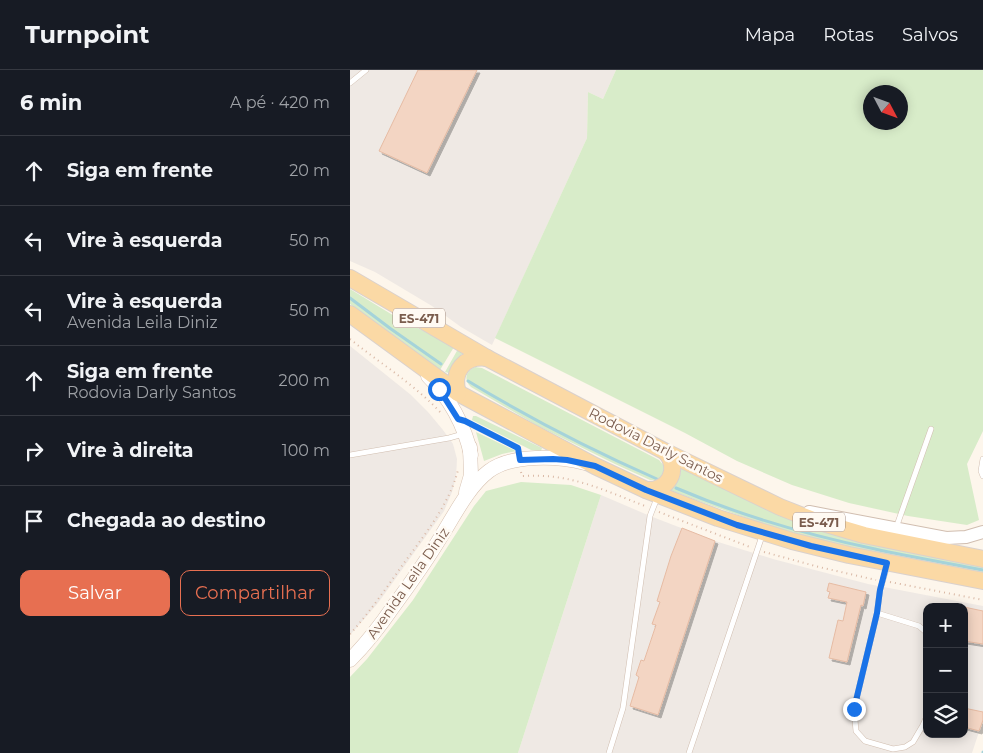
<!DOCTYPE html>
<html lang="pt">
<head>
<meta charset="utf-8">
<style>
  :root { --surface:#171b24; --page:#20242c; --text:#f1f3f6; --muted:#9ea1a6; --line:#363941; --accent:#e76f51 }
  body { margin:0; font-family:Montserrat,sans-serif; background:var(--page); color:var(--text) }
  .controls { position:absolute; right:15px; bottom:15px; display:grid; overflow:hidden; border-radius:10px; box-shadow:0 2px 12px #0003 }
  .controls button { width:45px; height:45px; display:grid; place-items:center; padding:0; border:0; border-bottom:1px solid var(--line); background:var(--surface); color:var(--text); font:25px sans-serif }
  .compass { position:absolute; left:513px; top:15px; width:45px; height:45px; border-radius:50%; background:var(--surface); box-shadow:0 2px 12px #0003; rotate:131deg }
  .stop { position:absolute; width:15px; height:15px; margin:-11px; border:4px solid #1a73e8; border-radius:50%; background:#fff }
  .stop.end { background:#1a73e8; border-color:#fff; box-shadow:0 1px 5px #0008 }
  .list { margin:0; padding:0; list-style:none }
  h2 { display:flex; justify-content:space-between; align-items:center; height:65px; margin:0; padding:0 20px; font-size:21px }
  h2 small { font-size:16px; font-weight:400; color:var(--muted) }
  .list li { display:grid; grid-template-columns:32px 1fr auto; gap:15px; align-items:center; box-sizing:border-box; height:70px; padding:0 20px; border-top:1px solid var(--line) }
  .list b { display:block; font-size:19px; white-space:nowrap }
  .list p { margin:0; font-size:16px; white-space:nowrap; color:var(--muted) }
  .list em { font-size:16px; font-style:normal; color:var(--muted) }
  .actions { display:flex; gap:10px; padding:15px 20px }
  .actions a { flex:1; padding:11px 0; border:1px solid var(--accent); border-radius:10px; text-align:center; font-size:18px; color:var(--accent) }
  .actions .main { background:var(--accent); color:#fff }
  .icon { flex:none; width:28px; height:28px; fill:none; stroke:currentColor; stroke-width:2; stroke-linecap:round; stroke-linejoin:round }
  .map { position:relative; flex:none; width:633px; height:683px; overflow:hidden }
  header { display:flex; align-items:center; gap:30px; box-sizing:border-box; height:70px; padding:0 25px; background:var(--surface); border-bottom:1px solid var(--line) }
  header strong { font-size:24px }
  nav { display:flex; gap:28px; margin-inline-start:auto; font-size:18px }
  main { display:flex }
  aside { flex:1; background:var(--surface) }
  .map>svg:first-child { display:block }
  .industrial { fill:#efe9e4; fill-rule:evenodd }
  .green { fill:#d8ecc9; fill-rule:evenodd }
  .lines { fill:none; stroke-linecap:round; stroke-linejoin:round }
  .stream { stroke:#a5d3da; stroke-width:3 }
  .building { fill:#f3d5c3; stroke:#e6bba3; filter:url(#shadow) }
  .service-casing { stroke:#d1beb0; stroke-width:6 }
  .tertiary-casing { stroke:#d1beb0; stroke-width:14 }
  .secondary-casing { stroke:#d6c0b0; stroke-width:15 }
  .primary-casing { stroke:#dad1cd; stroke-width:18 }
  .path { stroke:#d9b8a5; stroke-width:2; stroke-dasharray:1 4; stroke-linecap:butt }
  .service { stroke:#fff; stroke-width:5 }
  .tertiary { stroke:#fff; stroke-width:12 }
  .secondary { stroke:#fff; stroke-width:14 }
  .primary { stroke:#fbd9a5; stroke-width:16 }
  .route { stroke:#1a73e8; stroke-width:6 }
  .labels { text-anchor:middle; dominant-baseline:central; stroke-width:5; stroke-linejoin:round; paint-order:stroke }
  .shield { fill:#fffaf3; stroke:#a28b7f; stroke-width:1 }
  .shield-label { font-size:12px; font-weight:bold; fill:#7a5c4d }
  .street-label { font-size:14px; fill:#7a5c4d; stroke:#fffaf3 }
</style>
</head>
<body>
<header>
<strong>Turnpoint</strong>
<nav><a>Mapa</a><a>Rotas</a><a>Salvos</a></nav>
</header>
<main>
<aside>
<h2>6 min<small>A pé · 420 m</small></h2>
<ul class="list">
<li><svg class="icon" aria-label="ahead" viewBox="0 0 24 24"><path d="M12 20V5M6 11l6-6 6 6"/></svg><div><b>Siga em frente</b></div><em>20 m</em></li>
<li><svg class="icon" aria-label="left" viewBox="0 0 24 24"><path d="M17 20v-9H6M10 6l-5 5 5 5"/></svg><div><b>Vire à esquerda</b></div><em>50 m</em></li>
<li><svg class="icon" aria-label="left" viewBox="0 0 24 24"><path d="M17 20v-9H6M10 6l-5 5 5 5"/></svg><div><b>Vire à esquerda</b><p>Avenida Leila Diniz</p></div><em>50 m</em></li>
<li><svg class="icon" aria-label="ahead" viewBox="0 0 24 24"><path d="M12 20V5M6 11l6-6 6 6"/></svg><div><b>Siga em frente</b><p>Rodovia Darly Santos</p></div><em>200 m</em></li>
<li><svg class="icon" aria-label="right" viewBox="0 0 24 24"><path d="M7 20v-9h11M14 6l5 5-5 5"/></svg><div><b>Vire à direita</b></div><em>100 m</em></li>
<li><svg class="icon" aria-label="arrive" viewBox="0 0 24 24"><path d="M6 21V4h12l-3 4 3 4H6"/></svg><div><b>Chegada ao destino</b></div></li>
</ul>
<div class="actions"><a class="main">Salvar</a><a>Compartilhar</a></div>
</aside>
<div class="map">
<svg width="633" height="683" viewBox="0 0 633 683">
  <defs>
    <filter id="shadow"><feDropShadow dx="3" dy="3" stdDeviation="0" flood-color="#0004"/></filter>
  </defs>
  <rect width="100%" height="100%" fill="#fdf6ec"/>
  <g class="industrial">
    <polygon points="0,0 266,0 253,29 238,22 237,68 142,275 111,257 82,236 25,202 0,191"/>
    <polygon points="0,276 61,325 78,342 93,360 103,374 107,389 106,407 102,422 94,441 28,533 0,565"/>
    <path d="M251 425 300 446 365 471 423 489 518 514 633 536V650L622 683H168ZM577 537H614V664H577Z"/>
  </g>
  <g class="green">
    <path d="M266 0H633V361L617 394 629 450 617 455 558 446 499 433 442 415 387 391 335 363 145 268 237 68 238 22 253 29ZM520 22H550V52H520Z"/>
    <polygon points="0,219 41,244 104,277 90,300 52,274 0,234"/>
    <polygon points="108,279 112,281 112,284 103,293 99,303 95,302"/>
    <path d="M125 297 132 298 309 390 315 397 313 406 307 410H300L265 394 188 356 121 317C113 310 116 301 125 297Z"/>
    <polygon points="123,346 126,346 192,378 191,381 181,380 122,350"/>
    <polygon points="126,362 166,381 152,384 134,391"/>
    <path d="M330 396 377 419 633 494V504C578 494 523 484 469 470 418 456 369 439 320 420 328 413 332 406 330 396Z"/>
    <polygon points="171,412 221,415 251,425 168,683 0,683 0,607 17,589 63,530 124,436 136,421"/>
  </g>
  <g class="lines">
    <g class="stream">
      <polyline points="0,228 41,259 91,294"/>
      <path d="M118 311C179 348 241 380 307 409"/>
      <path d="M326 418C389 445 458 465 525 479 561 487 597 493 633 500"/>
      <polyline points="633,683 633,682"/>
    </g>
  </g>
  <g class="building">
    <polygon points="68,0 127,0 77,103 29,81"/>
    <polygon points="332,458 365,471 308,645 280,636 289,607 286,605 291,590 294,591 306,555 302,554 310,532 307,531 321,486"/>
    <polygon points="479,513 516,522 513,536 511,535 497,592 479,588 488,550 493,551 497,532 478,528 480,522 477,521"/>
    <polygon points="614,537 633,541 633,574 614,571"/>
    <polygon points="614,638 633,642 633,650 629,661 614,657"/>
  </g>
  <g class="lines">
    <g class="service-casing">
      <g id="service">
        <polyline points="0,13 16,0"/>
        <polyline points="0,385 99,368 113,364"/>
        <polyline points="633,389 631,401 633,406"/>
        <polyline points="546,458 581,359"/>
        <polyline points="537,496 530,520 527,543 504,639 506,661 515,671 543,679 555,677 563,672 573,655 577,646"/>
        <polyline points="527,543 569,556 577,563"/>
        <polyline points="259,683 273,638 300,446 307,428"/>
        <polyline points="339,683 413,463"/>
      </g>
    </g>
    <g class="tertiary-casing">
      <polyline id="tertiary" points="459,442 596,468 616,467 633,462"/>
    </g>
    <g class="secondary-casing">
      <g id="secondary">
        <path d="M78 306C99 327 115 356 121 385"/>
        <polyline points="116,422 121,405 120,377"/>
        <path d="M0 590C16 574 30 556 43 537 60 514 77 490 92 465 105 444 119 416 139 401 162 384 208 386 235 393"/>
      </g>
    </g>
    <g class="primary-casing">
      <g id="primary">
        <polyline points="0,208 137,288 316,382 430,437 463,450 514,465 633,489"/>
        <polyline points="0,244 108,323 245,396 296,420 368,448 442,471 499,485 633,511"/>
        <path d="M108 323C101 301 115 285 137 288"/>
        <path d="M296 420C319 421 330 400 316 382"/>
      </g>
    </g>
    <g class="path">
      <path d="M0 269C31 294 64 314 91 343"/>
      <polyline points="125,356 168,377"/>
      <path d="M171 402 172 406C220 403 251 419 295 436"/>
      <polyline points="309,442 400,477"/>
      <polyline points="414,482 469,497 526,510"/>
      <polyline points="540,512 633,530"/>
      <path d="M0 564C20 542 37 517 54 493 75 464 99 435 108 400"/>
    </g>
    <use href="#service" class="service"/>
    <use href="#tertiary" class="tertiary"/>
    <use href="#secondary" class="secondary"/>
    <use href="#primary" class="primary"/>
  </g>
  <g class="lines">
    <polyline class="route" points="89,319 108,349 115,351 168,378 170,390 203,389 217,390 245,396 296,420 387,455 461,476 537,493 530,520 527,543 504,639"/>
  </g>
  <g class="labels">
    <g class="shield">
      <rect x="43" y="238.5" width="52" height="19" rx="4"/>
      <rect x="443" y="442.5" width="52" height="19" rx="4"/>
    </g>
    <g class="shield-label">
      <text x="69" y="248">ES-471</text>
      <text x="469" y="452">ES-471</text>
    </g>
    <g class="street-label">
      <text transform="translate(306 375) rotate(27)">Rodovia Darly Santos</text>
      <text transform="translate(58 513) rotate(-55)">Avenida Leila Diniz</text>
    </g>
  </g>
</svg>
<div class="controls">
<button>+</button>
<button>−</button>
<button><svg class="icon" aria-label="layers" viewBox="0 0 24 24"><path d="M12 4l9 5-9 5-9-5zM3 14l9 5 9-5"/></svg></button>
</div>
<svg class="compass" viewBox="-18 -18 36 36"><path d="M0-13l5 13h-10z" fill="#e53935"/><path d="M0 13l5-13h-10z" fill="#9ea1a6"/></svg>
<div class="stop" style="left:89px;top:319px"></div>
<div class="stop end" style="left:504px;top:639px"></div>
</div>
</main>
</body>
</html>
